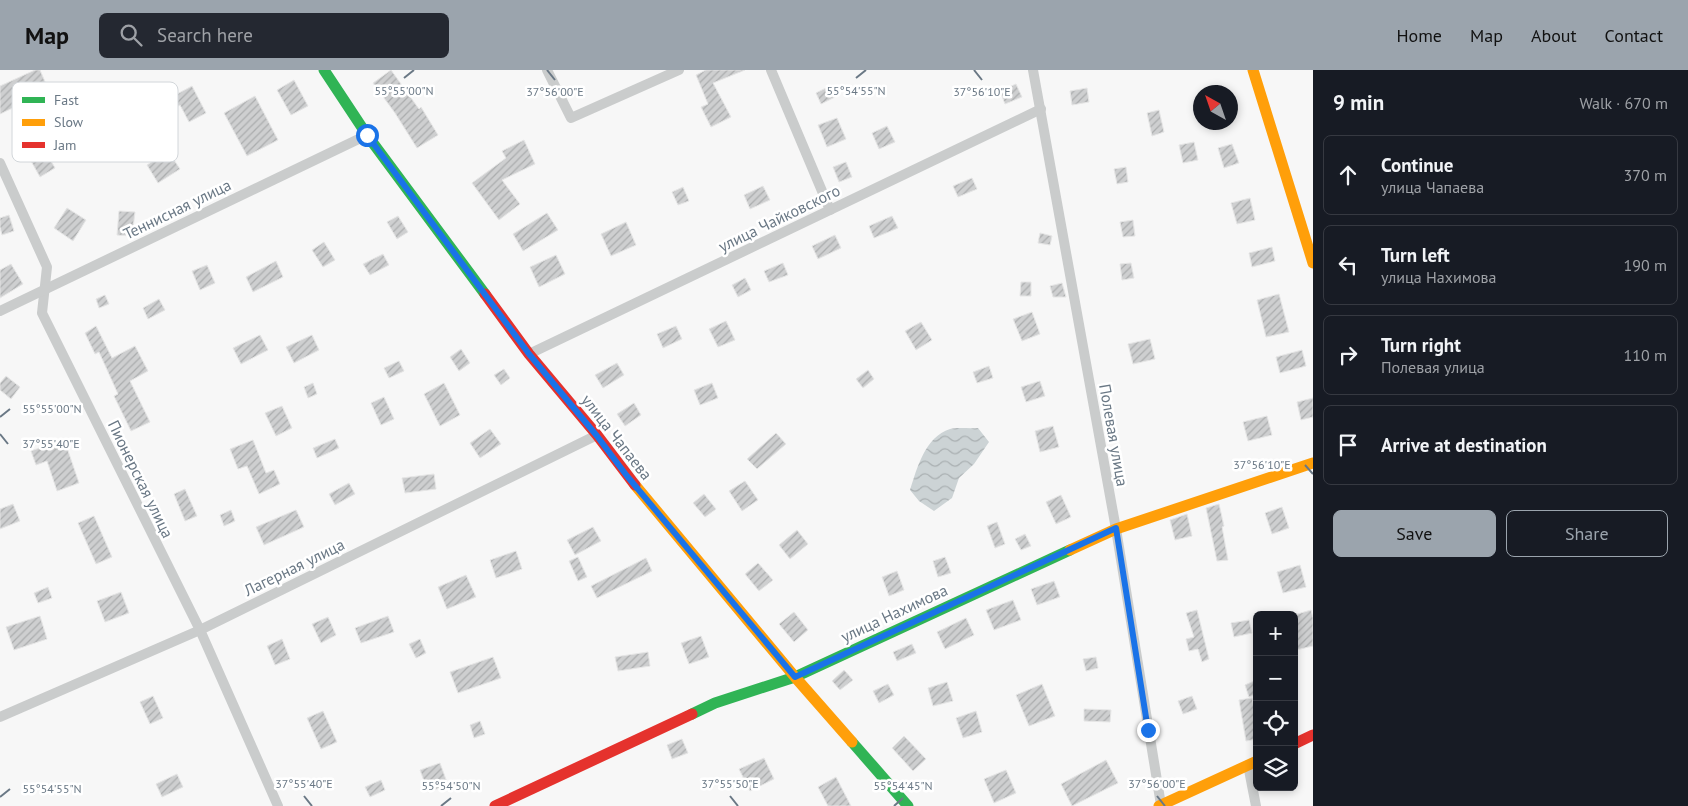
<!DOCTYPE html>
<html lang="en">
<head>
<meta charset="utf-8">
<style>
  :root { --surface:#171b24; --page:#242831; --text:#f1f3f6; --muted:#9ea1a6; --line:#363941; --accent:#9ba4ad }
  body { margin:0; font-family:"PT Sans",sans-serif; background:var(--page); color:var(--text) }
  .controls { position:absolute; right:15px; bottom:15px; display:grid; overflow:hidden; border-radius:8px; box-shadow:0 2px 8px #0003 }
  .controls button { width:45px; height:45px; display:grid; place-items:center; padding:0; border:0; border-bottom:1px solid var(--line); background:var(--surface); color:var(--text); font:25px sans-serif }
  .compass { position:absolute; left:1193px; top:15px; width:45px; height:45px; border-radius:50%; background:var(--surface); box-shadow:0 2px 8px #0003; rotate:320deg }
  .stop { position:absolute; width:15px; height:15px; margin:-11px; border:4px solid #1a73e8; border-radius:50%; background:#fff }
  .stop.end { background:#1a73e8; border-color:#fff; box-shadow:0 1px 5px #0008 }
  .list { margin:0; padding:0; list-style:none }
  h2 { display:flex; justify-content:space-between; align-items:center; height:65px; margin:0; padding:0 20px; font-size:21px }
  h2 small { font-size:16px; font-weight:400; color:var(--muted) }
  .list li { display:grid; grid-template-columns:32px 1fr auto; gap:15px; align-items:center; box-sizing:border-box; height:80px; margin:0 10px 10px; padding:0 10px; border:1px solid var(--line); border-radius:8px }
  .list b { display:block; font-size:19px; white-space:nowrap }
  .list p { margin:0; font-size:16px; white-space:nowrap; color:var(--muted) }
  .list em { font-size:16px; font-style:normal; color:var(--muted) }
  .actions { display:flex; gap:10px; padding:15px 20px }
  .actions a { flex:1; padding:11px 0; border:1px solid var(--accent); border-radius:8px; text-align:center; font-size:18px; color:var(--accent) }
  .actions .main { background:var(--accent); color:#111 }
  .icon { flex:none; width:28px; height:28px; fill:none; stroke:currentColor; stroke-width:2; stroke-linecap:round; stroke-linejoin:round }
  .map { position:relative; flex:none; width:1313px; height:736px; overflow:hidden }
  header { display:flex; align-items:center; gap:30px; box-sizing:border-box; height:70px; padding:0 25px; background:var(--accent); color:#111 }
  header strong { font-size:24px }
  nav { display:flex; gap:28px; margin-inline-start:auto; font-size:18px }
  .search { width:350px; height:45px; background:var(--page); display:flex; align-items:center; gap:12px; box-sizing:border-box; padding:0 18px; border-radius:8px; color:var(--muted); font-size:19px }
  main { display:flex }
  aside { flex:1; background:var(--surface) }
  .map>svg:first-child { display:block }
  .water { fill:url(#water-waves) }
  .building { fill:url(#building-hatch); stroke:#e6e6e6 }
  .lines { fill:none; stroke-linecap:round; stroke-linejoin:round }
  .street { stroke:#cacccc; stroke-width:10 }
  .fast { stroke:#30b455; stroke-width:11 }
  .slow { stroke:#ff9f0a; stroke-width:11 }
  .jam { stroke:#e5322d; stroke-width:11 }
  .route { stroke:#1a73e8; stroke-width:6 }
  .ticks { fill:none; stroke:#6a7885; stroke-width:2 }
  .labels { text-anchor:middle; dominant-baseline:central; stroke-width:5; stroke-linejoin:round; paint-order:stroke }
  .street-label { font-size:16px; fill:#6a7885; stroke:#fff }
  .key { fill:#fff; stroke:#d2d6da; stroke-width:1 }
  .key-label { font-size:14px; fill:#6a7885 }
  .ticks-label { font-size:12px; text-anchor:middle; fill:#6a7885; stroke:#fff; stroke-width:5; stroke-linejoin:round; paint-order:stroke }
</style>
</head>
<body>
<header>
<strong>Map</strong>
<div class="search"><svg class="icon" aria-label="search" viewBox="0 0 24 24"><circle cx="10" cy="10" r="6"/><path d="M15 15l6 6"/></svg>Search here</div>
<nav><a>Home</a><a>Map</a><a>About</a><a>Contact</a></nav>
</header>
<main>
<div class="map">
<svg width="1313" height="736" viewBox="0 0 1313 736">
  <defs>
    <pattern id="water-waves" width="16" height="10" patternUnits="userSpaceOnUse" patternTransform="scale(1.25)"><rect width="16" height="10" fill="#ccd3d5"/><path d="M0 5q4-4 8 0t8 0" fill="none" stroke="#aab0b2"/></pattern>
    <pattern id="building-hatch" width="6" height="6" patternUnits="userSpaceOnUse" patternTransform="scale(1.25)"><rect width="6" height="6" fill="#cecfd0"/><path d="M-1 1l2-2M0 6l6-6M5 7l2-2" fill="none" stroke="#abadae"/></pattern>
  </defs>
  <rect width="100%" height="100%" fill="#f7f7f7"/>
  <path class="water" d="M978 358 989 372 974 394 959 408 952 428 934 441 919 431 910 420C917 398 925 367 950 359 958 357 969 359 978 358Z"/>
  <g class="building">
    <polygon points="35,0 40,0 49,21 0,44 0,16"/>
    <polygon points="391,0 419,39 421,37 438,65 417,78 395,43 373,13"/>
    <polygon points="706,0 745,0 713,13 731,47 711,57 701,37 708,34 696,5"/>
    <polygon points="294,10 308,36 291,45 277,20"/>
    <polygon points="1016,14 1022,27 1005,34 1000,21"/>
    <polygon points="832,15 837,26 821,34 816,23"/>
    <polygon points="192,16 206,43 189,52 180,35 151,51 144,37 164,26 166,30"/>
    <polygon points="1087,18 1089,32 1072,35 1070,21"/>
    <polygon points="255,26 278,70 247,86 224,43"/>
    <polygon points="1159,40 1164,62 1152,66 1147,43"/>
    <polygon points="837,48 846,69 827,77 818,55"/>
    <polygon points="887,56 895,72 879,79 872,63"/>
    <polygon points="28,59 40,85 46,82 55,98 40,107 22,75 19,76 14,65"/>
    <polygon points="524,70 535,94 502,110 520,134 499,150 472,113 506,88 502,81"/>
    <polygon points="1194,72 1198,90 1183,93 1179,75"/>
    <polygon points="1232,74 1239,93 1224,98 1218,78"/>
    <polygon points="168,81 180,99 158,113 147,95"/>
    <polygon points="846,92 852,107 839,112 833,97"/>
    <polygon points="1126,97 1128,112 1117,114 1114,99"/>
    <polygon points="972,108 977,119 958,127 953,116"/>
    <polygon points="763,116 770,130 750,139 744,125"/>
    <polygon points="683,117 689,131 678,135 672,122"/>
    <polygon points="1250,128 1255,150 1237,154 1231,133"/>
    <polygon points="67,138 86,150 73,171 54,158"/>
    <polygon points="119,141 135,142 132,166 117,165"/>
    <polygon points="547,143 558,160 523,181 513,164"/>
    <polygon points="9,145 14,161 2,165 0,157 0,148"/>
    <polygon points="398,146 408,162 397,169 387,152"/>
    <polygon points="892,146 898,158 874,168 869,156"/>
    <polygon points="1133,150 1135,166 1123,167 1120,152"/>
    <polygon points="626,152 636,175 611,186 601,164"/>
    <polygon points="1040,163 1052,166 1050,175 1038,173"/>
    <polygon points="835,165 841,178 818,189 812,176"/>
    <polygon points="324,172 335,190 323,197 312,180"/>
    <polygon points="1272,177 1275,191 1252,197 1249,183"/>
    <polygon points="383,184 389,195 370,205 363,194"/>
    <polygon points="556,185 565,204 539,217 530,197"/>
    <polygon points="276,191 283,207 253,222 246,207"/>
    <polygon points="783,193 788,205 769,212 764,201"/>
    <polygon points="1131,193 1134,208 1122,210 1120,194"/>
    <polygon points="11,194 23,214 0,228 0,200"/>
    <polygon points="207,195 215,213 200,220 192,201"/>
    <polygon points="745,208 751,220 738,227 732,215"/>
    <polygon points="1021,212 1031,212 1031,226 1020,226"/>
    <polygon points="1062,213 1066,227 1053,227 1050,216"/>
    <polygon points="1279,224 1289,262 1266,267 1257,230"/>
    <polygon points="105,225 109,234 99,238 96,229"/>
    <polygon points="159,229 165,240 148,249 143,238"/>
    <polygon points="1032,242 1040,264 1022,271 1013,249"/>
    <polygon points="726,251 735,270 718,277 709,259"/>
    <polygon points="921,252 932,270 916,280 905,261"/>
    <polygon points="96,256 112,288 135,276 148,301 130,311 150,352 131,361 114,326 118,324 99,282 95,284 85,263"/>
    <polygon points="676,256 682,269 663,278 657,264"/>
    <polygon points="260,265 268,280 241,294 233,278"/>
    <polygon points="312,265 319,280 294,293 286,277"/>
    <polygon points="1150,269 1155,289 1133,294 1128,274"/>
    <polygon points="461,279 470,293 459,301 450,287"/>
    <polygon points="1302,280 1306,296 1280,303 1276,287"/>
    <polygon points="399,291 404,301 389,308 384,298"/>
    <polygon points="617,293 624,305 603,318 595,305"/>
    <polygon points="989,296 993,308 977,313 973,302"/>
    <polygon points="504,299 510,308 501,315 494,305"/>
    <polygon points="868,300 874,309 863,318 856,309"/>
    <polygon points="6,306 20,317 11,329 0,320 0,313"/>
    <polygon points="1040,311 1045,326 1026,332 1021,317"/>
    <polygon points="313,313 317,324 308,328 304,317"/>
    <polygon points="444,313 460,345 440,356 424,324"/>
    <polygon points="712,313 718,328 700,335 694,320"/>
    <polygon points="384,327 394,349 381,355 371,333"/>
    <polygon points="1313,328 1313,347 1301,350 1297,332"/>
    <polygon points="634,333 641,345 625,356 617,344"/>
    <polygon points="282,336 292,358 276,366 265,343"/>
    <polygon points="1267,346 1272,365 1248,371 1243,352"/>
    <polygon points="1053,356 1059,377 1040,382 1035,361"/>
    <polygon points="490,359 501,374 480,388 470,373"/>
    <polygon points="776,363 786,374 757,399 747,389"/>
    <polygon points="64,369 79,413 57,421 47,391 36,395 31,381"/>
    <polygon points="335,369 339,378 317,388 313,378"/>
    <polygon points="253,370 266,403 274,400 280,414 259,424 247,396 238,399 230,379"/>
    <polygon points="434,404 436,419 405,423 402,408"/>
    <polygon points="745,411 758,430 742,441 729,421"/>
    <polygon points="349,413 355,424 335,435 329,424"/>
    <polygon points="185,419 197,446 185,451 174,424"/>
    <polygon points="704,424 716,439 705,447 693,433"/>
    <polygon points="1061,425 1071,447 1056,454 1046,432"/>
    <polygon points="13,434 20,451 0,459 0,439"/>
    <polygon points="1219,434 1224,456 1222,457 1228,490 1217,491 1206,438"/>
    <polygon points="1282,437 1289,458 1272,464 1265,443"/>
    <polygon points="231,440 235,451 224,456 220,445"/>
    <polygon points="296,440 304,457 264,475 256,457"/>
    <polygon points="1187,444 1192,466 1175,470 1170,450"/>
    <polygon points="94,446 112,487 96,494 78,453"/>
    <polygon points="997,452 1005,474 995,478 987,456"/>
    <polygon points="593,457 601,471 575,485 567,470"/>
    <polygon points="797,460 808,474 790,489 779,475"/>
    <polygon points="1025,464 1031,476 1021,480 1015,469"/>
    <polygon points="516,481 522,499 496,508 490,490"/>
    <polygon points="578,487 587,507 578,511 569,491"/>
    <polygon points="945,487 951,503 938,507 933,491"/>
    <polygon points="646,488 652,501 597,528 591,516"/>
    <polygon points="758,493 773,510 759,521 745,504"/>
    <polygon points="1300,495 1306,517 1283,523 1277,502"/>
    <polygon points="897,501 904,520 889,526 882,507"/>
    <polygon points="466,505 476,527 447,539 438,517"/>
    <polygon points="1054,511 1060,527 1037,535 1031,519"/>
    <polygon points="48,517 52,528 38,533 34,523"/>
    <polygon points="121,522 129,543 105,552 97,531"/>
    <polygon points="1013,530 1021,550 994,560 986,540"/>
    <polygon points="1197,540 1209,589 1202,592 1198,579 1189,581 1186,569 1194,567 1186,543"/>
    <polygon points="1311,540 1313,548 1313,576 1296,580 1294,574 1294,545"/>
    <polygon points="794,542 808,560 794,572 779,554"/>
    <polygon points="40,546 47,569 14,580 6,557"/>
    <polygon points="388,546 394,562 361,573 355,558"/>
    <polygon points="328,547 336,565 321,573 312,554"/>
    <polygon points="966,548 974,565 945,579 937,562"/>
    <polygon points="1249,550 1252,563 1234,567 1231,553"/>
    <polygon points="701,566 709,587 689,594 681,573"/>
    <polygon points="282,569 290,589 275,595 267,576"/>
    <polygon points="420,569 426,583 416,588 409,574"/>
    <polygon points="912,574 916,583 897,591 893,582"/>
    <polygon points="648,582 650,596 618,601 615,587"/>
    <polygon points="493,587 501,608 458,623 450,602"/>
    <polygon points="1096,587 1098,598 1086,601 1083,589"/>
    <polygon points="844,600 853,610 840,620 832,611"/>
    <polygon points="1254,611 1257,624 1249,627 1245,615"/>
    <polygon points="947,612 953,631 933,636 928,618"/>
    <polygon points="888,614 894,625 879,633 873,621"/>
    <polygon points="1042,614 1055,646 1029,656 1016,625"/>
    <polygon points="153,626 163,648 150,654 140,632"/>
    <polygon points="1192,626 1197,639 1183,644 1178,631"/>
    <polygon points="1252,628 1257,654 1257,669 1246,671 1239,630"/>
    <polygon points="1084,639 1111,640 1110,652 1084,651"/>
    <polygon points="323,641 337,672 321,679 307,648"/>
    <polygon points="976,641 982,662 963,668 956,648"/>
    <polygon points="480,651 485,664 474,668 470,655"/>
    <polygon points="904,666 926,689 913,701 892,678"/>
    <polygon points="682,669 688,683 672,689 667,675"/>
    <polygon points="764,688 774,709 750,721 739,699"/>
    <polygon points="1106,690 1118,713 1072,736 1061,714"/>
    <polygon points="440,693 448,715 428,722 420,700"/>
    <polygon points="1006,700 1016,723 994,733 984,709"/>
    <polygon points="177,704 183,717 162,727 156,714"/>
    <polygon points="836,707 851,736 828,736 818,717"/>
    <polygon points="381,710 385,720 370,727 365,717"/>
  </g>
  <g class="lines">
    <g class="street">
      <polyline points="547,0 571,48 679,0"/>
      <polyline points="771,0 830,140"/>
      <polyline points="1033,0 1116,459 1161,735"/>
      <polyline points="0,93 47,197 42,243 200,560 278,736"/>
      <polyline points="0,241 367,65"/>
      <polyline points="529,284 1041,39"/>
      <polyline points="0,647 200,560 597,365"/>
      <polyline points="1248,695 1256,736"/>
    </g>
    <g class="fast">
      <polyline points="324,0 367,65 485,224"/>
      <polyline points="692,644 715,633 795,607 1070,480"/>
      <polyline points="852,672 908,736"/>
    </g>
    <g class="slow">
      <polyline points="1253,0 1313,193"/>
      <polyline points="635,415 795,607 852,672"/>
      <polyline points="1070,480 1116,459 1313,393"/>
      <polyline points="1159,736 1257,691"/>
    </g>
    <g class="jam">
      <polyline points="485,224 529,284 597,365 635,415"/>
      <polyline points="1294,674 1313,665"/>
      <polyline points="495,736 692,644"/>
    </g>
  </g>
  <g class="lines">
    <polyline class="route" points="367,65 529,284 597,366 627,406 795,607 1116,458 1148,660"/>
  </g>
  <path class="ticks" d="M547 0 555 10M974 0 982 10M404 8 414 0M856 8 866 0M0 347 10 339M0 364 8 374M1305 395 1313 404M304 726 312 736M730 726 738 736M1157 726 1165 736M0 727 10 719M441 736 451 728M894 736 903 728"/>
  <g class="labels">
    <g class="street-label">
      <text transform="translate(177 139) rotate(-26)">Теннисная улица</text>
      <text transform="translate(779 148) rotate(-26)">улица Чайковского</text>
      <text transform="translate(1114 365) rotate(80)">Полевая улица</text>
      <text transform="translate(617 367) rotate(52)">улица Чапаева</text>
      <text transform="translate(141 409) rotate(64)">Пионерская улица</text>
      <text transform="translate(294 497) rotate(-26)">Лагерная улица</text>
      <text transform="translate(894 543) rotate(-25)">улица Нахимова</text>
    </g>
  </g>
  <rect x="12" y="12" width="166" height="80" rx="8" class="key"/>
  <rect x="22" y="27" width="23" height="6" fill="#30b455"/>
  <rect x="22" y="49" width="23" height="7" fill="#ff9f0a"/>
  <rect x="22" y="72" width="23" height="6" fill="#e5322d"/>
  <g class="key-label">
    <text x="54" y="35">Fast</text>
    <text x="54" y="57">Slow</text>
    <text x="54" y="80">Jam</text>
  </g>
  <g class="ticks-label">
    <text x="404" y="25">55°55'00"N</text>
    <text x="856" y="25">55°54'55"N</text>
    <text x="555" y="26">37°56'00"E</text>
    <text x="982" y="26">37°56'10"E</text>
    <text x="52" y="343">55°55'00"N</text>
    <text x="51" y="378">37°55'40"E</text>
    <text x="1262" y="399">37°56'10"E</text>
    <text x="304" y="718">37°55'40"E</text>
    <text x="730" y="718">37°55'50"E</text>
    <text x="1157" y="718">37°56'00"E</text>
    <text x="451" y="720">55°54'50"N</text>
    <text x="903" y="720">55°54'45"N</text>
    <text x="52" y="723">55°54'55"N</text>
  </g>
</svg>
<div class="controls">
<button>+</button>
<button>−</button>
<button><svg class="icon" aria-label="locate" viewBox="0 0 24 24"><circle cx="12" cy="12" r="6"/><path d="M12 2v4M12 18v4M2 12h4M18 12h4"/></svg></button>
<button><svg class="icon" aria-label="layers" viewBox="0 0 24 24"><path d="M12 4l9 5-9 5-9-5zM3 14l9 5 9-5"/></svg></button>
</div>
<svg class="compass" viewBox="-18 -18 36 36"><path d="M0-13l5 13h-10z" fill="#e53935"/><path d="M0 13l5-13h-10z" fill="#9ea1a6"/></svg>
<div class="stop" style="left:367px;top:65px"></div>
<div class="stop end" style="left:1148px;top:660px"></div>
</div>
<aside>
<h2>9 min<small>Walk · 670 m</small></h2>
<ul class="list">
<li><svg class="icon" aria-label="ahead" viewBox="0 0 24 24"><path d="M12 20V5M6 11l6-6 6 6"/></svg><div><b>Continue</b><p>улица Чапаева</p></div><em>370 m</em></li>
<li><svg class="icon" aria-label="left" viewBox="0 0 24 24"><path d="M17 20v-9H6M10 6l-5 5 5 5"/></svg><div><b>Turn left</b><p>улица Нахимова</p></div><em>190 m</em></li>
<li><svg class="icon" aria-label="right" viewBox="0 0 24 24"><path d="M7 20v-9h11M14 6l5 5-5 5"/></svg><div><b>Turn right</b><p>Полевая улица</p></div><em>110 m</em></li>
<li><svg class="icon" aria-label="arrive" viewBox="0 0 24 24"><path d="M6 21V4h12l-3 4 3 4H6"/></svg><div><b>Arrive at destination</b></div></li>
</ul>
<div class="actions"><a class="main">Save</a><a>Share</a></div>
</aside>
</main>
</body>
</html>
